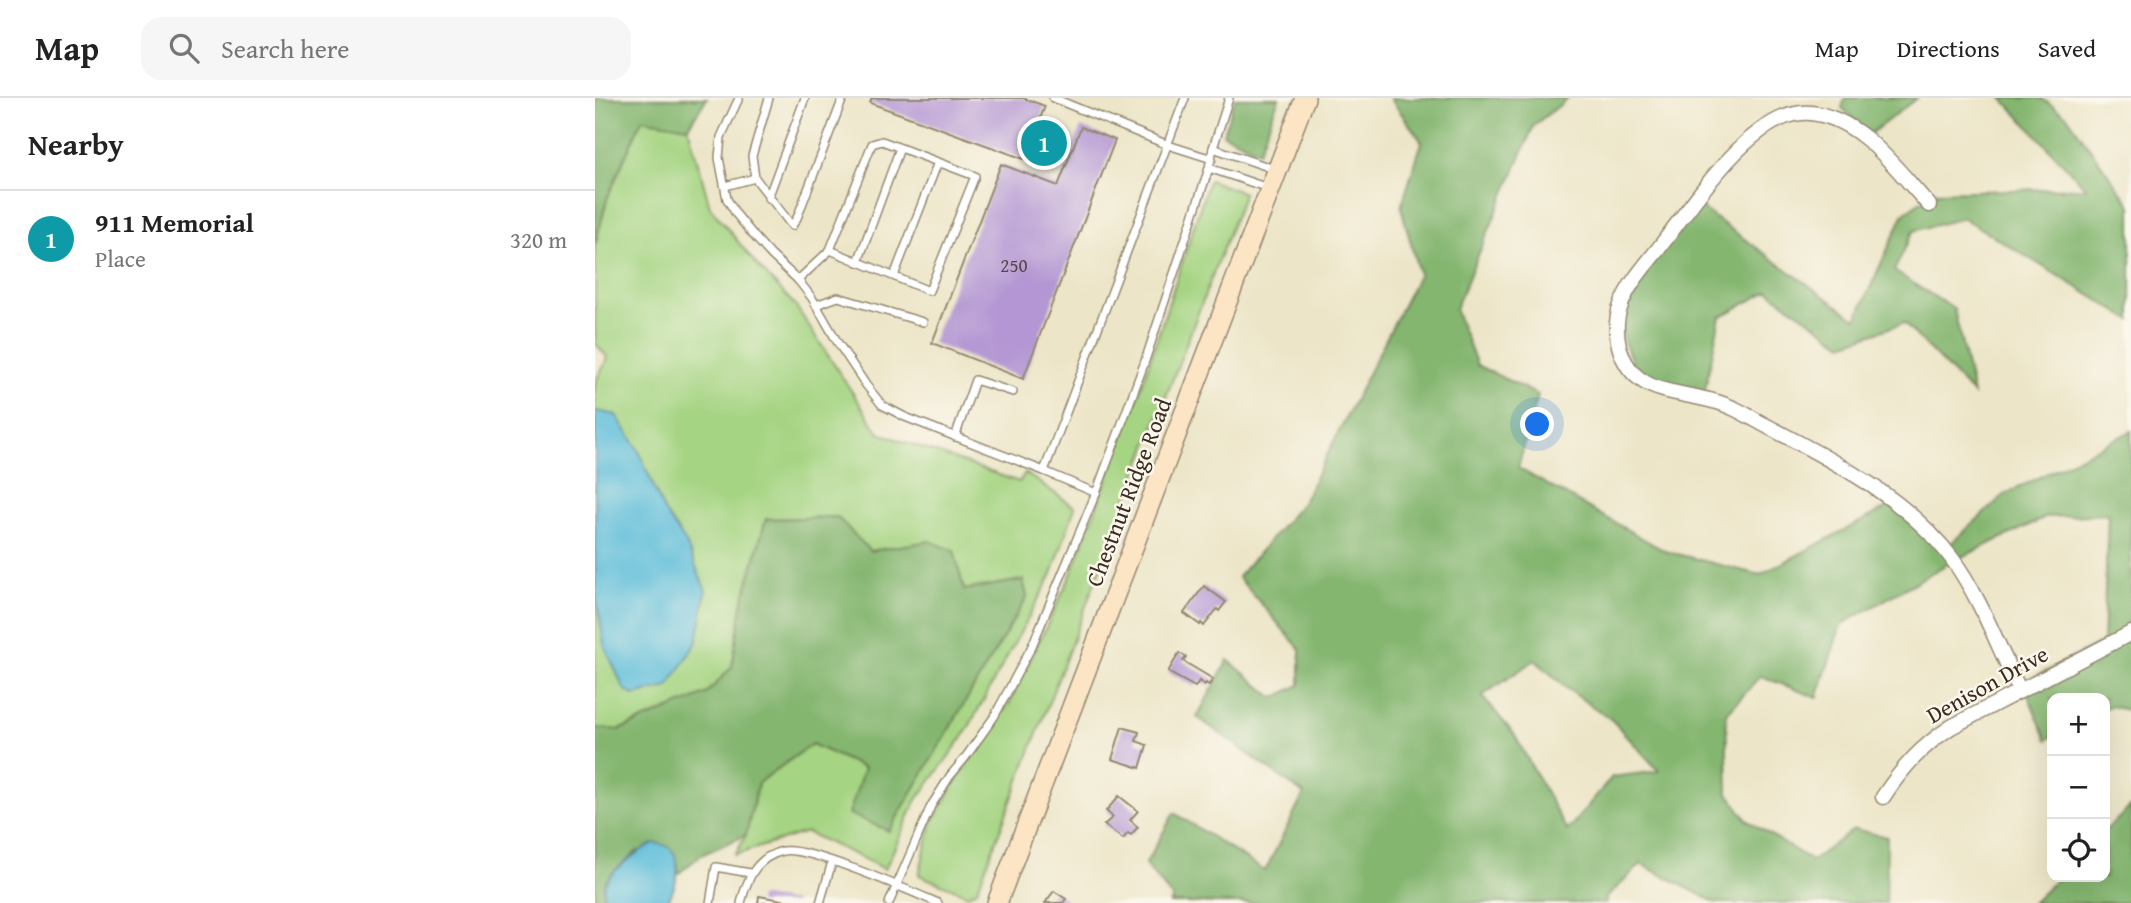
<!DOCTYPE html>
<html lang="en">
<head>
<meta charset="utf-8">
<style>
  :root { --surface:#fff; --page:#f6f6f6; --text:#222; --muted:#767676; --line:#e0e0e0; --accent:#1f6fb2 }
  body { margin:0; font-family:"Gentium Book Plus",serif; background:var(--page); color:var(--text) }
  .controls { position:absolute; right:21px; bottom:21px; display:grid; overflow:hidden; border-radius:14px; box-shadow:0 7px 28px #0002 }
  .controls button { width:63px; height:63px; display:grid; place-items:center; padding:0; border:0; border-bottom:2px solid var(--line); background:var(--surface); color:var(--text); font:35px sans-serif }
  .you { position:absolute; left:943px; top:327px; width:24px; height:24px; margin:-18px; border:5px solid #fff; border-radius:50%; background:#1a73e8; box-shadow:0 0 0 10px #1a73e833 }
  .badge { display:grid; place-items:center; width:46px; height:46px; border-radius:50%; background:var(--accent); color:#fff; font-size:23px; font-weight:700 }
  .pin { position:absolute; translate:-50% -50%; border:4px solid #fff; box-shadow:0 2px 7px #0006 }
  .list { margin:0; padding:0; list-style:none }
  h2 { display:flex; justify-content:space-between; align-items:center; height:91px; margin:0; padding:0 28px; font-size:30px }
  h2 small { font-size:23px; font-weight:400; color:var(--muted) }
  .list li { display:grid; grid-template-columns:46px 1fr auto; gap:21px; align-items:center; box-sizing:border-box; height:98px; padding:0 28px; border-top:2px solid var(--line) }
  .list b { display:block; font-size:26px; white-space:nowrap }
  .list p { margin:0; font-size:23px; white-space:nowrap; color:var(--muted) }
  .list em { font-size:23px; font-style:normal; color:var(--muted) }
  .icon { flex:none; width:38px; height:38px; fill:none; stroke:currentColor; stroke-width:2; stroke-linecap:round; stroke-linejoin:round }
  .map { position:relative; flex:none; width:1536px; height:805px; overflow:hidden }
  header { display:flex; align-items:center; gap:42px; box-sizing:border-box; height:98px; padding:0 35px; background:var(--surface); border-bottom:2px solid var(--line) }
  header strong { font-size:33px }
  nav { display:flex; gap:38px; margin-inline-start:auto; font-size:24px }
  .search { width:490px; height:63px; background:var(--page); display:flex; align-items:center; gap:18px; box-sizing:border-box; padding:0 24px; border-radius:21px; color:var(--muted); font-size:26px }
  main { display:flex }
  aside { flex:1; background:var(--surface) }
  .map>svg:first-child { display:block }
  .green { fill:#a5d482; stroke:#707f50; stroke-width:2 }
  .forest { fill:#84b670; stroke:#607047; stroke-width:2; fill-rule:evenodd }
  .water { fill:#5abcd9; stroke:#4a737c; stroke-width:2 }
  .building { fill:#b396d3 }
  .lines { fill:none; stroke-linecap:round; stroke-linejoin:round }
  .lane-casing { stroke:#948872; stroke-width:10 }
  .street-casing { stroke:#948872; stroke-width:17 }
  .secondary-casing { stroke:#948872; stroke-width:22 }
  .lane { stroke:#fff; stroke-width:7 }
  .street { stroke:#fff; stroke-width:14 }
  .secondary { stroke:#fce5c4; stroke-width:19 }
  .labels { text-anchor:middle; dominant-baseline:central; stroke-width:5; stroke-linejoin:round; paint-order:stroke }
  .number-label { font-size:19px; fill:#59454b }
  .street-label { font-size:23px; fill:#3b2a1e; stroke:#fbf7ec }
</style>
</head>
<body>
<header>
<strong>Map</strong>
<div class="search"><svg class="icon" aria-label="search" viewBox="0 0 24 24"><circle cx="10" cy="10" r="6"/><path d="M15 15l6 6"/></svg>Search here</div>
<nav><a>Map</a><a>Directions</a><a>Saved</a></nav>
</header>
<main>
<aside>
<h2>Nearby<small></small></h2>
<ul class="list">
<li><span class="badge" style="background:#0f9aa8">1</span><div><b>911 Memorial</b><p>Place</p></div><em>320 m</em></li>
</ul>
</aside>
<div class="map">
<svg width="1536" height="805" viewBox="0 0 1536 805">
  <rect width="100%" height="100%" fill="#fbf7ec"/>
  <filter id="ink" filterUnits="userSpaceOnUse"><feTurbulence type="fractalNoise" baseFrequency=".0143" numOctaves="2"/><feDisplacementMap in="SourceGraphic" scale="14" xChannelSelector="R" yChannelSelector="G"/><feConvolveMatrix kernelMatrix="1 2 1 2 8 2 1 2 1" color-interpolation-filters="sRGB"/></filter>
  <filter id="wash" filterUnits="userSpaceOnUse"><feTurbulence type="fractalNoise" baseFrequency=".00686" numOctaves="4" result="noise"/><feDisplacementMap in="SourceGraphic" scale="28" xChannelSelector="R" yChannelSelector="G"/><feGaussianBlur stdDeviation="1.57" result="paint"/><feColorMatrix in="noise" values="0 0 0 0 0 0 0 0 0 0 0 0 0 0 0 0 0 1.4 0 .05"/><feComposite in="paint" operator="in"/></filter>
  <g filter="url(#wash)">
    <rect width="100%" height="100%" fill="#ece5c7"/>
    <g class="green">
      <polygon points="47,21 93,29 115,109 161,166 200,207 284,335 424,384 430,375 480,409 457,476 370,636 321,703 290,771 211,734 140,757 151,737 163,685 217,646 269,670 294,733 432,499 428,482 369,492 359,453 335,443 275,453 242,419 171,421 148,503 137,569 111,596 23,632 0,630 0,284 13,260 0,245 0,147 13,98"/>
      <polygon points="614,82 649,95 382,792 373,797 324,777 336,726 376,659 415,604 475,479 541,305"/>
    </g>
    <g class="forest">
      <polygon points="0,0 112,0 93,29 47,21 13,98 0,147"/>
      <polygon points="640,0 684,0 664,53 628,36"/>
      <path d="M795 0H974L939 27 860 211 882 267 943 297 923 370 1070 453 1165 477 1295 408 1349 452 1409 397 1536 333V613L1515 608 1510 610V600H1457V639L1452 642 1428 585 1508 544 1513 416 1452 419 1356 464 1246 527 1222 600 1166 578 1131 616 1133 695 1152 722 1217 763 1259 731 1292 739 1291 805H1121L1046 766 1011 800V805H575L578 800 550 767 579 715 670 773 709 696 602 619 633 562 679 600 705 587V551L643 479 708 404 824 176 806 109 827 44ZM940 562 971 590 1017 622 1064 673 1017 679 972 733 919 636 887 598Z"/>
      <polygon points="1250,0 1322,0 1275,36 1247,10"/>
      <polygon points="1407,0 1446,0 1472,18 1536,108 1536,222 1368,120 1318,133 1299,173 1359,211 1378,296 1309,225 1248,246 1173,193 1125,219 1108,301 1041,274 1020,220 1095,102 1261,221 1309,115 1339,94 1491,90"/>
      <polygon points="242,419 275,453 335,443 359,453 369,492 428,482 432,499 294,733 254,716 269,670 217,646 163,685 151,737 106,757 83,776 83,767 78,754 42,753 10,784 9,805 0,805 0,630 24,632 111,596 137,569 148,503 171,421"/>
      <polygon points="1536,708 1536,805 1437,805 1464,779 1510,779 1510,733"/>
    </g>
    <g class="water">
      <polygon points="2,313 21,317 43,351 69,413 91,445 111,493 102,544 73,589 38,597 29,591 9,547 0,491 0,315"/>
      <path d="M60 745C92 747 84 787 71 805H9C9 800 8 793 9 788 12 775 48 749 60 745Z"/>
    </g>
    <g id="blocks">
      <g class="building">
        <polygon points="277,0 428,0 450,8 429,61 275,5"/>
        <polygon points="486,29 520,42 428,281 337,245 406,66 463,88"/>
        <polygon points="609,488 631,504 624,513 622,511 609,528 606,525 605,527 589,515"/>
        <polygon points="584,555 591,559 588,563 618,581 614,587 611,585 610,587 604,583 600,589 573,574"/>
        <polygon points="527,629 544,634 541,643 552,647 545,670 517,661"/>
        <polygon points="524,698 543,713 535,722 543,729 536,737 533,735 528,741 509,727 518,719 511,713"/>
        <polygon points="459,793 471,801 468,805 450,805"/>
        <polygon points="164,798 199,804 199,805 163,805"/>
      </g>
    </g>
  </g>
  <g filter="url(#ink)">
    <use href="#blocks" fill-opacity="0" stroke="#948872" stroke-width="2"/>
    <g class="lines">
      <g class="lane-casing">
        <g id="lane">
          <polyline points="144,0 126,39 124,60 132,101 141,116 159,138 176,157 203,182 217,200 243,245 271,287 287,307 310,319 449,373 501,395"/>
          <polyline points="174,0 157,58 160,80 197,128 202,120 248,0"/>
          <polyline points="458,0 573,47 617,61"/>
          <polyline points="618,50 682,72"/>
          <polyline points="614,70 673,90"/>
          <polyline points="130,88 160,80"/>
          <polyline points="173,100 210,0"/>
          <polyline points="263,164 305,50"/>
          <polyline points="299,178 343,64"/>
          <polyline points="203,182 235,152 277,46 287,43 380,78 334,193 235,152"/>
          <polyline points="221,207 243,199 328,224"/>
          <polyline points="360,339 380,282 418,294"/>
          <polyline points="449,373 590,0"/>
          <polyline points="115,805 121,769 155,775"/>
          <path d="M146 805C152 781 161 759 188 753 213 748 315 793 343 805"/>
          <polyline points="225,805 237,764"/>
          <polyline points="294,805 336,708 355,678 370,660 399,619 437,548 501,395 549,266 614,70 618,50 634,0"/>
        </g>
      </g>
      <g class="street-casing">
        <g id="street">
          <path d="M1334 107C1302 72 1266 20 1216 15 1160 9 1098 106 1067 146 1053 165 1034 184 1026 207 1021 220 1021 235 1024 248 1037 297 1080 292 1118 303 1135 307 1150 316 1166 325 1233 360 1312 399 1358 462 1385 499 1404 551 1425 593"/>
          <path d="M1288 699C1308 669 1326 649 1356 629L1536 535"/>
        </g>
      </g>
      <g class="secondary-casing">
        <polyline id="secondary" points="402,805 710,0"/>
      </g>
      <use href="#lane" class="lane"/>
      <use href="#street" class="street"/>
      <use href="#secondary" class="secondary"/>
    </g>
  </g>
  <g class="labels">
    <g class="number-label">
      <text x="419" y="167">250</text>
    </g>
    <g class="street-label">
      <text transform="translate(533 394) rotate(-69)">Chestnut Ridge Road</text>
      <text transform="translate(1392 586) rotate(-29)">Denison Drive</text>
    </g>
  </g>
</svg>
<div class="controls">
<button>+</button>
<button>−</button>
<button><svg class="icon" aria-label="locate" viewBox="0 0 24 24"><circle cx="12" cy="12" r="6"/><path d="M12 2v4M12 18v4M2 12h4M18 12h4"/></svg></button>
</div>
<div class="you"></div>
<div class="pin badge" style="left:449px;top:45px;background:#0f9aa8">1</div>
</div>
</main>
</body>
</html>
